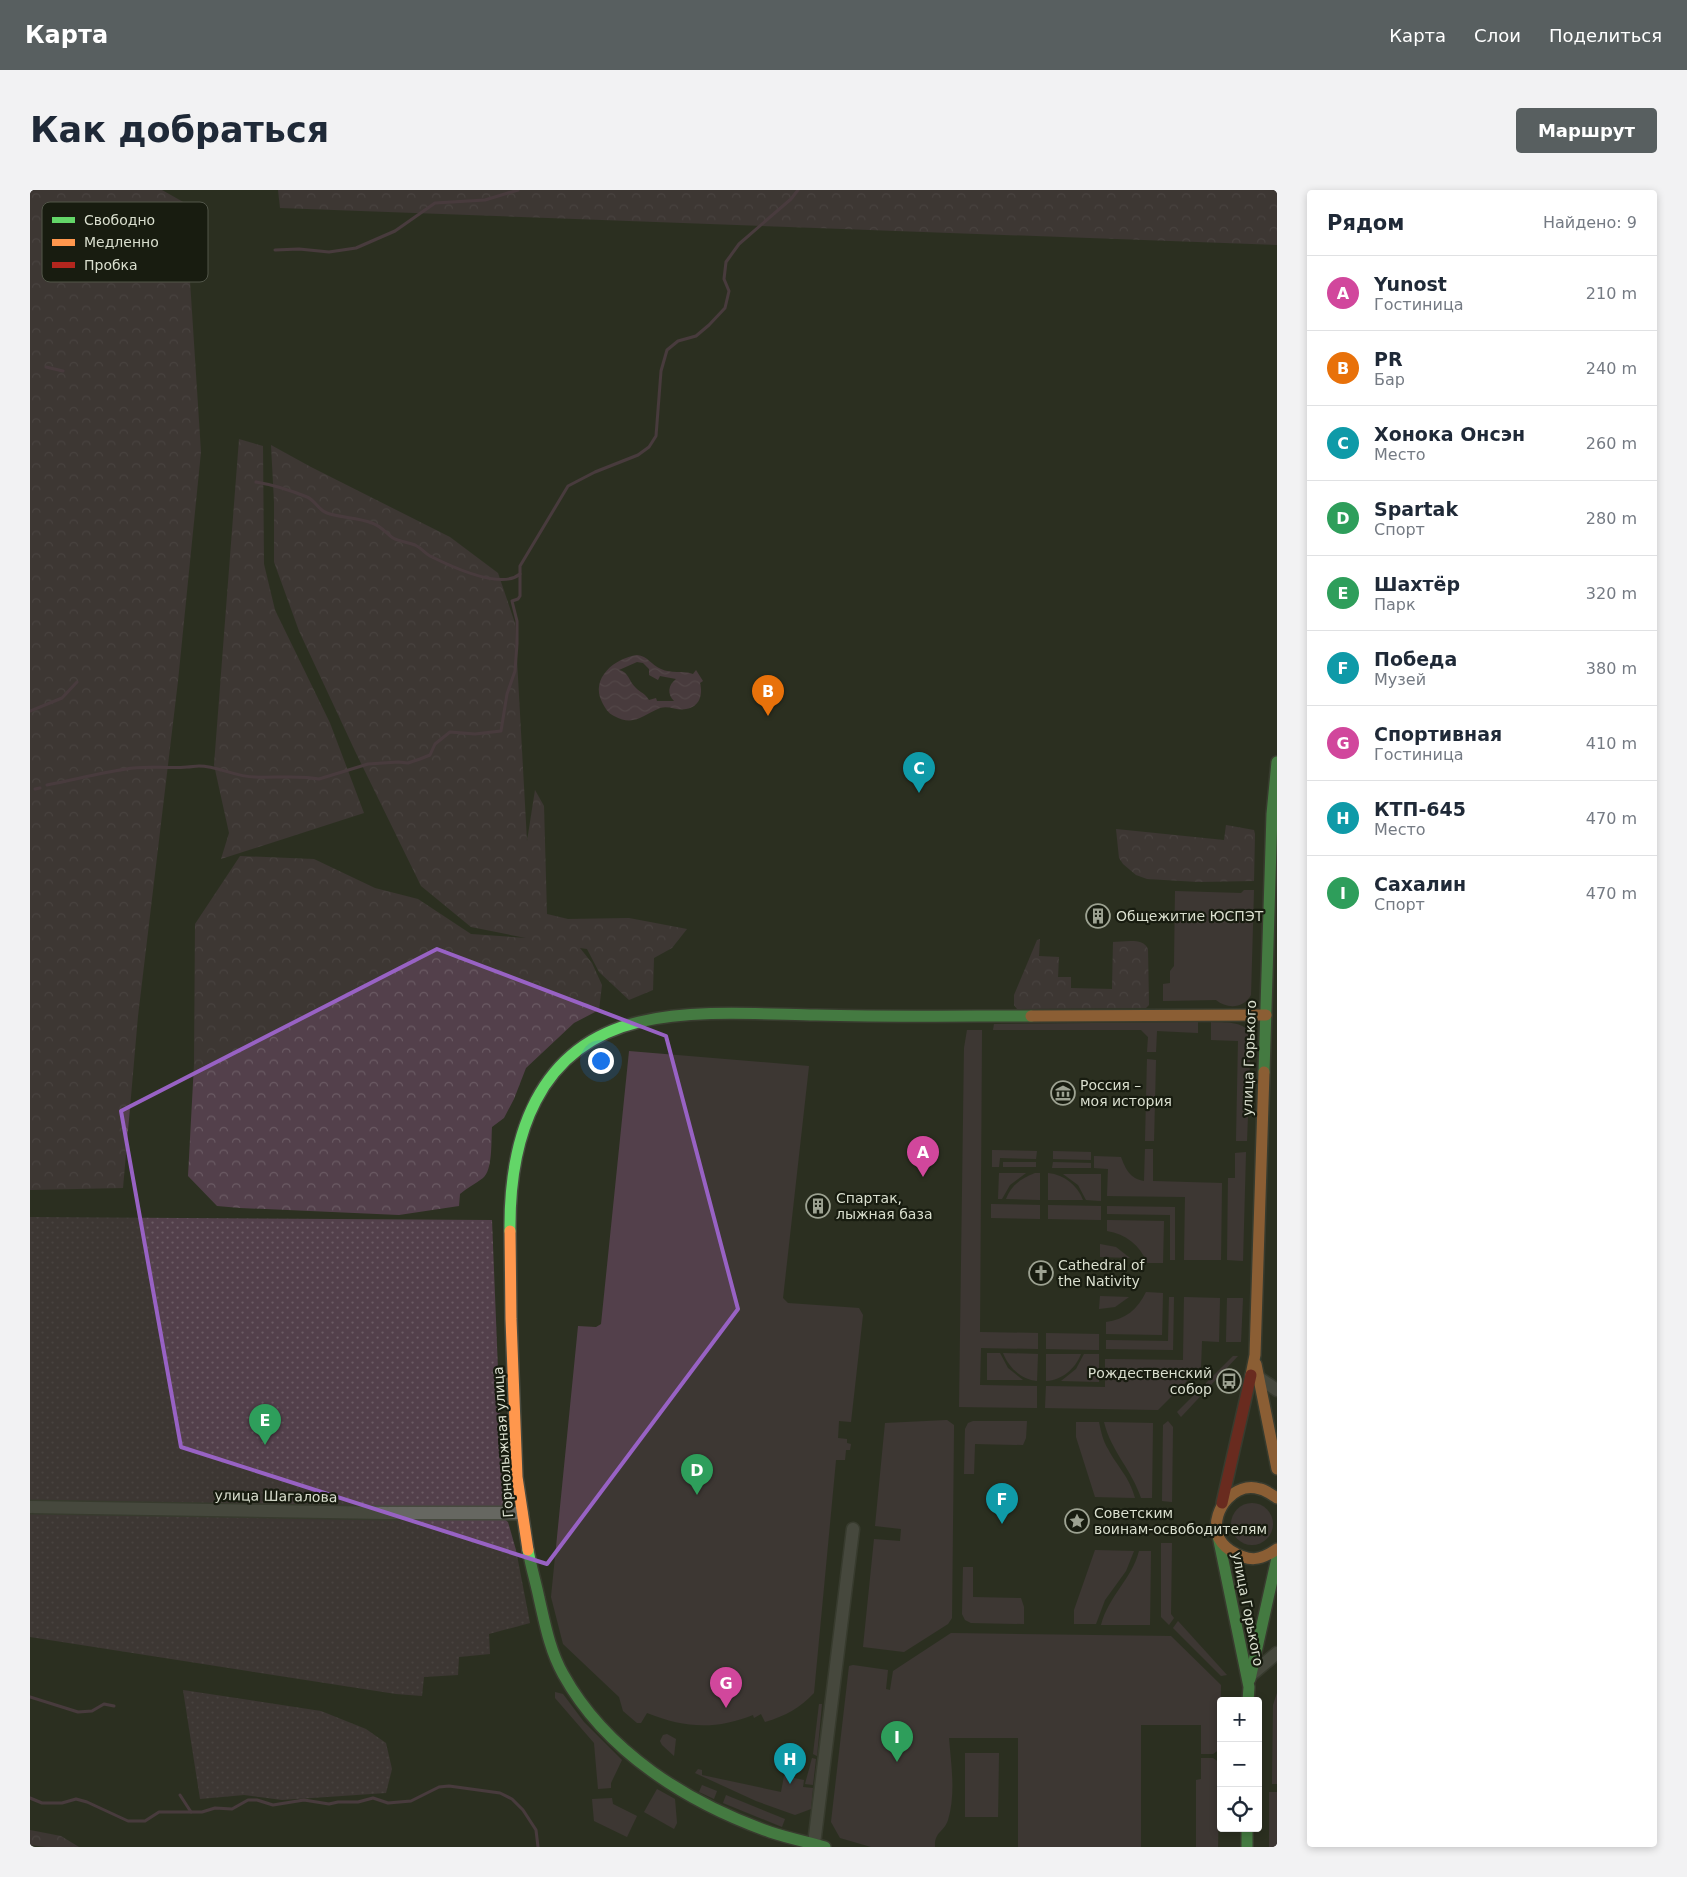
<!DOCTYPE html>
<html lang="ru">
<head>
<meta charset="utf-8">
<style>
  :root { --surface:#fff; --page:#f2f2f3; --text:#1f2937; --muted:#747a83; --line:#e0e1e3; --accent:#585f60 }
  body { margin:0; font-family:"DejaVu Sans",sans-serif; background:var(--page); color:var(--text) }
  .controls { position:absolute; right:15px; bottom:15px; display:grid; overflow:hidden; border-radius:5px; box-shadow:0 2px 8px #0003 }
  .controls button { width:45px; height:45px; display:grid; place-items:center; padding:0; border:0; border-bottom:1px solid var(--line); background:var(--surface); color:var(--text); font:25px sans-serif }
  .you { position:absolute; left:570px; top:870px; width:18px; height:18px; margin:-12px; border:4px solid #fff; border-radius:50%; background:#1a73e8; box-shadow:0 0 0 8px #1a73e833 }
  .badge { display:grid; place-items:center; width:32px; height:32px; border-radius:50%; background:var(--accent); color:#fff; font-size:16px; font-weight:700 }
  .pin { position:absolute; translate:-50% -41px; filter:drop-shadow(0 1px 2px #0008) }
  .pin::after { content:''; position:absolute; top:26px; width:18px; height:15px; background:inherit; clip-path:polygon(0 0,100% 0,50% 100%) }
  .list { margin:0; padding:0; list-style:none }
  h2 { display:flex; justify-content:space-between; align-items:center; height:65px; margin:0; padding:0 20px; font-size:21px }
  h2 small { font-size:16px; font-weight:400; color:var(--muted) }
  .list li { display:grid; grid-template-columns:32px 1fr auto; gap:15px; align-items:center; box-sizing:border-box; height:75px; padding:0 20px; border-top:1px solid var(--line) }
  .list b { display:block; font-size:19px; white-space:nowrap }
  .list p { margin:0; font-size:16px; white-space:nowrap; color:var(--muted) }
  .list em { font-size:16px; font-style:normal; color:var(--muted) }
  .icon { flex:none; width:28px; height:28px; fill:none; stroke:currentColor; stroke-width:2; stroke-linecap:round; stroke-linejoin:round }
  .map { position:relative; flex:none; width:1247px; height:1657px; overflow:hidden; border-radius:5px }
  header { display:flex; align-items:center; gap:30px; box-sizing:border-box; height:70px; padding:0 25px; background:var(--accent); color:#fff }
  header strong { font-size:24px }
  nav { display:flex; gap:28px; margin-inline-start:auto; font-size:18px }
  .intro { display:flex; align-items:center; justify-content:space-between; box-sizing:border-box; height:120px; padding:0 30px }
  h1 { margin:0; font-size:35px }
  .button { padding:12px 22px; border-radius:5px; background:var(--accent); color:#fff; font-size:18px; font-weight:700 }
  main { display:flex; gap:30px; padding:0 30px }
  aside { flex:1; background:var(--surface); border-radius:5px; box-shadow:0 2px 8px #0003 }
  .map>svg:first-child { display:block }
  .grass { fill:#53404b }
  .forest { fill:url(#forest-crowns) }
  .garden { fill:url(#garden-dots) }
  .water { fill:url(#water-waves); fill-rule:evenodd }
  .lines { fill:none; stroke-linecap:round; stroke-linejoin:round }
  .stream { stroke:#6c4960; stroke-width:3 }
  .street-casing { stroke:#474a3f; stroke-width:15 }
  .fast-casing { stroke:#474a3f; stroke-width:14 }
  .slow-casing { stroke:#474a3f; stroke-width:14 }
  .jam-casing { stroke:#474a3f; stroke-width:14 }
  .street { stroke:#666761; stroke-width:12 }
  .fast { stroke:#63d668; stroke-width:11 }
  .slow { stroke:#ff974d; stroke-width:11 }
  .jam { stroke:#b3261e; stroke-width:11 }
  .marked { fill:none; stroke:#9862c4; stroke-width:4; stroke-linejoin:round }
  .labels { text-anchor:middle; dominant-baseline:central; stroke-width:4.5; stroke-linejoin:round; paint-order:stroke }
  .poi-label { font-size:14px; fill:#dadfcf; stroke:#181c10; text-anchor:start }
  .street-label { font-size:14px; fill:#dadfcf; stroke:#181c10 }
  .key { fill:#181c10; stroke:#525649; stroke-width:1 }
  .key-label { font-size:14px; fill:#dadfcf }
</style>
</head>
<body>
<header>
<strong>Карта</strong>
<nav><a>Карта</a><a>Слои</a><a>Поделиться</a></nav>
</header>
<div class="intro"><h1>Как добраться</h1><a class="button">Маршрут</a></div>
<main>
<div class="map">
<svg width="1247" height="1657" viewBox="0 0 1247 1657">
  <defs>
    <pattern id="forest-crowns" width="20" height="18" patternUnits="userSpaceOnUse" patternTransform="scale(1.25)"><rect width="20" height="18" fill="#53404b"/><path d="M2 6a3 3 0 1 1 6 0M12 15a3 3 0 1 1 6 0" fill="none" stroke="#6b5b64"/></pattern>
    <pattern id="garden-dots" width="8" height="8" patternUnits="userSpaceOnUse" patternTransform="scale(1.25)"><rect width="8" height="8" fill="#53404b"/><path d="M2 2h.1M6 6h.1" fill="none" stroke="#6b5b64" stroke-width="1.8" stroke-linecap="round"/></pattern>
    <pattern id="water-waves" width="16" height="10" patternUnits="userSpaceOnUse" patternTransform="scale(1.25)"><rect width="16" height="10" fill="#6c4960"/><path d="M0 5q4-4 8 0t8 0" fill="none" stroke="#806376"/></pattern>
  </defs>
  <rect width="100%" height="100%" fill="#2c3021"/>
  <g class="grass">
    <path d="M1214 700H1224L1221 805C1213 819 1197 819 1186 810L1133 811V794L1140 793V781L1144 776 1145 701 1211 703Z"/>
    <polygon points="1168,832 1168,843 1127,841 1126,862 1117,862 1118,847 1111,840 963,840 964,834"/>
    <path d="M1181 832C1195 833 1212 830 1221 844L1217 951H1206L1208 851 1181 850Z"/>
    <polygon points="937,840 952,840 950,1142 1008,1143 1008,1159 951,1158 950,1195 1007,1196 1007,1218 929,1217 934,858"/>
    <path d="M599 861 779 876 753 1108 758 1113 829 1118 833 1125 821 1232 809 1231 808 1248 817 1249V1253L821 1254 820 1260H816L815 1270H806L784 1503C770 1518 755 1526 735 1532L731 1524 724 1528 723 1525C685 1540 655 1538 617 1523L611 1533H607L593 1521 589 1507 533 1454 521 1407 548 1136 566 1137 571 1134Z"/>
    <polygon points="1117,869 1126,870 1124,951 1115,951"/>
    <path d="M1115 959H1123V991L1192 993 1191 1070H1154L1155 1007 1077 1006 1078 979 1064 978V966L1091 967C1095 978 1100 989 1114 991Z"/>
    <polygon points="962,960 1007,961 1006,969 970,968 969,977 962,977"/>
    <polygon points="1023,961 1061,962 1061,970 1023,969"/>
    <polygon points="1216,962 1213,1071 1197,1070 1198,988 1205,988 1205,963"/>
    <rect x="973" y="972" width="33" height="5"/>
    <polygon points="1023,972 1061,973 1061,978 1022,978"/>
    <polygon points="969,983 996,983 980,995 972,1009 968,1009"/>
    <path d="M1005 983H1010V1010L976 1009C981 995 992 988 1005 983Z"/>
    <path d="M1018 983C1035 985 1047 995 1053 1010H1018Z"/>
    <polygon points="1033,984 1071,984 1071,1011 1056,1010 1048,995"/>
    <polygon points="961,1014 1010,1015 1010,1029 961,1028"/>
    <polygon points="1018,1015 1071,1016 1071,1030 1018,1029"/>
    <polygon points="1077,1016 1145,1017 1145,1070 1140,1070 1140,1025 1077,1024"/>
    <path d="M1077 1030 1134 1031 1133 1073H1117C1110 1055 1096 1044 1077 1041Z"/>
    <polygon points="1070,1054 1086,1057 1100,1068 1070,1067"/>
    <path d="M1116 1102 1133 1103 1132 1145 1076 1144V1132C1095 1130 1108 1119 1116 1102Z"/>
    <polygon points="1070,1106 1099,1107 1085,1117 1069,1119"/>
    <polygon points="1139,1107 1144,1107 1143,1160 1076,1159 1076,1150 1138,1151"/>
    <polygon points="1154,1107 1190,1108 1189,1152 1172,1151 1171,1177 1128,1220 1015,1218 1016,1196 1075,1197 1075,1169 1153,1170"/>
    <polygon points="1197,1108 1213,1108 1211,1152 1196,1152"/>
    <polygon points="1016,1143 1069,1144 1069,1160 1016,1159"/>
    <polygon points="957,1163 970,1163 978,1178 993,1190 957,1190"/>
    <path d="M973 1163 1008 1164 1007 1191C991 1189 979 1178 973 1163Z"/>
    <path d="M1016 1164H1051C1045 1179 1032 1190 1016 1191Z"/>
    <polygon points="1054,1164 1069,1164 1069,1192 1031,1191 1046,1179"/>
    <polygon points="1203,1166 1208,1166 1151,1227 1147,1222"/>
    <polygon points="917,1230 924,1235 924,1239 922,1428 918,1434 874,1462 833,1457 844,1349 870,1351 871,1339 845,1336 855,1233"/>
    <polygon points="943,1231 997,1231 996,1248 993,1255 945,1254 944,1284 934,1284 935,1239 938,1233"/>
    <polygon points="1138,1231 1143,1237 1142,1312 1132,1311 1133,1235"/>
    <path d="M1046 1232H1069C1071 1242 1073 1251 1078 1259 1088 1278 1099 1286 1105 1308L1065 1307 1046 1247Z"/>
    <path d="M1074 1232 1123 1233 1122 1308H1111C1102 1280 1081 1261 1074 1232Z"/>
    <circle cx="1222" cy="1334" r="21"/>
    <polygon points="1131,1353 1142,1353 1141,1424 1144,1428 1139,1435 1131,1427"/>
    <polygon points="1065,1360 1104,1361 1096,1381 1075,1410 1066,1434 1044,1434 1044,1420"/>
    <path d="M1109 1361H1121L1120 1435H1071C1079 1405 1102 1389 1109 1361Z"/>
    <polygon points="933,1377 943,1377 943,1407 991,1408 994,1417 994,1434 941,1433 935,1430 932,1424"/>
    <polygon points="1148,1431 1197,1485 1191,1486 1143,1438"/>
    <path d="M921 1443 1141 1446 1191 1495 1190 1559 1183 1564H1171V1535H1111V1657H988V1548H919C921 1574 926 1603 918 1630 914 1642 904 1642 905 1657H841L810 1648 801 1632 819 1476 823 1475 858 1480 856 1499 860 1500 863 1481Z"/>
    <polygon points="525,1502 533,1504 554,1532 592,1570 581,1593 581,1598 568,1599 564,1553 525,1508"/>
    <polygon points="1247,1503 1247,1594 1242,1594 1243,1515"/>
    <polygon points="789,1514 792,1514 787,1566 783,1564"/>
    <polygon points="637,1544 646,1549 644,1566 632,1555 630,1551 633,1545"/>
    <polygon points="935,1563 969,1563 968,1627 935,1627"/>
    <polygon points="782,1568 786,1569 783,1595 775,1594"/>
    <polygon points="1171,1568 1183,1568 1190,1573 1188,1657 1166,1657 1166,1590 1171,1589"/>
    <polygon points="668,1579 672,1580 672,1585 751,1602 754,1586 774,1590 773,1597 783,1598 781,1619 765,1625 726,1611 665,1583"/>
    <polygon points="672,1595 687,1601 684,1609 669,1602"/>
    <polygon points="627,1599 645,1609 647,1633 644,1639 614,1622"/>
    <rect x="1239" y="1602" width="8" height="55"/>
    <polygon points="696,1605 755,1629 752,1637 693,1613"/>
    <polygon points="582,1608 583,1614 607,1626 597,1647 564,1631 562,1609"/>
  </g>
  <g class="forest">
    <polygon points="0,0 132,0 155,13 171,262 148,491 108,826 93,998 0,1000"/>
    <polygon points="248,0 1247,0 1247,55 250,18"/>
    <polygon points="209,249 233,256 234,374 245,420 300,533 334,623 191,669 199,643 184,575"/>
    <path d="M241 255 281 277 420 347 468 383 485 433 497 651 505 600 514 616 517 724 538 729 599 728 657 739 642 758 624 768 623 800 599 810 569 782 557 759 550 758 562 773 572 795 569 820 544 833 496 878 484 909 474 928 462 937C461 950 463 980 453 988 445 994 437 998 430 1004L429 1016 369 1025 210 1018 187 1016 158 986 164 874 165 734 210 666 284 669 345 698 388 709 441 744 496 748 441 737 391 696 325 561 269 441 244 372V312Z"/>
    <polygon points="1196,635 1224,640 1225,644 1224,691 1168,692 1117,689 1106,685 1093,674 1089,668 1086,639 1194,650"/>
    <path d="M1010 749 1009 766 1029 767 1028 787H1041V798L1082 799 1083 752C1094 752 1113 747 1118 759L1119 815 1116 818 987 819 984 815V805L1007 750Z"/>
    <polygon points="0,1640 31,1646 49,1657 16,1657 0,1655"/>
  </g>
  <g class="garden">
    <polygon points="0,1027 462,1030 474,1329 478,1332 486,1360 500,1433 459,1444 460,1464 429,1467 428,1485 394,1487 392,1506 366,1504 0,1447"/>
    <polygon points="153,1500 291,1521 336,1539 356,1553 362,1579 356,1603 252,1610 214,1605 170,1609"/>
  </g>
  <path class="water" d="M607 465C618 466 621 475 631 479 641 484 652 480 663 484L666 480 673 491 670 493C673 504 670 517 656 519 648 521 639 515 630 518 613 525 604 537 584 526 578 523 575 518 572 512 560 488 585 468 607 465ZM607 472 613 473 619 479V485L628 490 630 486 646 489C638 495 637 504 644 511H627L626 508 619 510C615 503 611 503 606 498 599 492 599 482 589 480Z"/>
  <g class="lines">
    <g class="stream">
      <polyline points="245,60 269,59 299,62 326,58 365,41 405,13 455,10 488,0"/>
      <polyline points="16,177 33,181"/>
      <path d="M226 292C244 295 260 300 277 307 285 310 288 320 297 323 311 328 327 327 342 333 351 336 356 343 363 348 370 352 378 352 385 355 391 358 395 363 400 366 420 376 471 400 490 384"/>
      <polyline points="0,521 32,508 47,492"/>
      <path d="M17 595C43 590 70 583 96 579 116 575 137 579 157 577 161 577 165 576 169 576 188 576 205 587 225 587 243 588 272 585 289 589L338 574 368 572 378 573 390 569 400 565 405 554 420 542 445 544 471 541 477 504 485 481 487 454V431L482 411 488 409 490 406V376L538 296 565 282 608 265 619 257 626 246 631 181 637 160 648 151 666 146 679 135 695 118 699 101 694 89 696 72 709 54 761 9 768 0"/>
      <polyline points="5,599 10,598"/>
      <polyline points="0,1507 48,1522 62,1521 74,1514 84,1516"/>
      <polyline points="150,1605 161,1622"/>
      <polyline points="0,1608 12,1613 32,1613 46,1609 57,1612 98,1631 115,1631 129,1622 172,1622 185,1618 202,1619 218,1610 227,1610 243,1615 274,1610 299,1614 308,1612 328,1612 343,1608 358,1613 381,1611 409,1597 419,1596 470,1603 482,1609 493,1620 506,1640 508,1657"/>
    </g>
    <g class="street-casing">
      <g id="street">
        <polyline points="1229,1188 1247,1200"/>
        <polyline points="0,1317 356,1323 492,1323"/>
        <polyline points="1221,1485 1247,1463"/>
        <polyline points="784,1654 823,1339"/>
      </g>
    </g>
    <g class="fast-casing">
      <g id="fast">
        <polyline points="1234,882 1242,624 1247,572"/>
        <path d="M480 1041C479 948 507 856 609 832 663 819 730 824 786 825 858 827 930 826 1001 826"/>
        <polyline points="1188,1346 1219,1497 1218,1511"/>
        <path d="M498 1360C501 1377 506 1393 509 1408 515 1434 520 1461 533 1484 576 1562 658 1613 740 1642 758 1648 777 1652 795 1657"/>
        <polyline points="1220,1489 1247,1368"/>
        <polyline points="1217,1638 1217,1657"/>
      </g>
    </g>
    <g class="slow-casing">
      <g id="slow">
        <polyline points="1001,826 1236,825"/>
        <polyline points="480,1041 481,1129 487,1287 498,1360"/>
        <polyline points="1226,1174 1247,1279"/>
        <polyline points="1221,1185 1225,1165 1234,882"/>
        <path d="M1247 1308C1242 1305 1236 1300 1230 1299 1205 1291 1182 1319 1187 1343 1189 1350 1195 1357 1201 1361 1219 1372 1230 1371 1247 1359"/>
      </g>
    </g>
    <g class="jam-casing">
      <polyline id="jam" points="1192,1313 1221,1185"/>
    </g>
    <use href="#street" class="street"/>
    <use href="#fast" class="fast"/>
    <use href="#slow" class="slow"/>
    <use href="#jam" class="jam"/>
  </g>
  <path d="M0 0H1247V1657H0ZM407 759 636 846 708 1119 517 1374 151 1257 91 921Z" fill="#2c3021" fill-opacity=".55" fill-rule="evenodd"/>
  <path class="marked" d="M407 759 636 846 708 1119 517 1374 151 1257 91 921Z"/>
  <defs>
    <g id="building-ring" transform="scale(1.25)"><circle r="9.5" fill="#181c10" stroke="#9da292" stroke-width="1.5"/><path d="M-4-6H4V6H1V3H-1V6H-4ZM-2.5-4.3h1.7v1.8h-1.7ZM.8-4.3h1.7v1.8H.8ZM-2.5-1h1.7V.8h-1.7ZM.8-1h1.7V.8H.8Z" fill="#9da292"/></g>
    <g id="museum-ring" transform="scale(1.25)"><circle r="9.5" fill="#181c10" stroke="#9da292" stroke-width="1.5"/><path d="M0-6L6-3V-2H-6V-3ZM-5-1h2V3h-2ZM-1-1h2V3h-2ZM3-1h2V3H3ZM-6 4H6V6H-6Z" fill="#9da292"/></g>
    <g id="church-ring" transform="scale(1.25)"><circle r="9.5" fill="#181c10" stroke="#9da292" stroke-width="1.5"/><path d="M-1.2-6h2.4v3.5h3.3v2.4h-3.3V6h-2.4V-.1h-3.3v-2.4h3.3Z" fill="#9da292"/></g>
    <g id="bus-ring" transform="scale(1.25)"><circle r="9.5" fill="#181c10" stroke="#9da292" stroke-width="1.5"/><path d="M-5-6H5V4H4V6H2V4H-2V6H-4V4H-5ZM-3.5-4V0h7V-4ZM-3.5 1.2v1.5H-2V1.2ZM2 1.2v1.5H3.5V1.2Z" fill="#9da292"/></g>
    <g id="sight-ring" transform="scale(1.25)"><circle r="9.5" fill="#181c10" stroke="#9da292" stroke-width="1.5"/><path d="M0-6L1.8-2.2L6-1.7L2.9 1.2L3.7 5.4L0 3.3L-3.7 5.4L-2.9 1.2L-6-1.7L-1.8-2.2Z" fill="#9da292"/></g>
  </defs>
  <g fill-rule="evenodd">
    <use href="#building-ring" x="1068" y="726"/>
    <use href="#museum-ring" x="1033" y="903"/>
    <use href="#building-ring" x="788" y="1016"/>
    <use href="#church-ring" x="1011" y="1083"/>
    <use href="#bus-ring" x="1199" y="1191"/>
    <use href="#sight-ring" x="1047" y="1331"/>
  </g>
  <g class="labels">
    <g class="poi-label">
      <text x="1086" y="726">Общежитие ЮСПЭТ</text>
      <text x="1050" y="895">Россия –<tspan x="1050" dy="16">моя история</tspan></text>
      <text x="806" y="1008">Спартак,<tspan x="806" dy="16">лыжная база</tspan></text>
      <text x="1028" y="1075">Cathedral of<tspan x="1028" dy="16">the Nativity</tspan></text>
      <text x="1182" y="1183" text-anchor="end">Рождественский<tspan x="1182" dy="16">собор</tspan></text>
      <text x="1064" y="1323">Советским<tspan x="1064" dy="16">воинам-освободителям</tspan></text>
    </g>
    <g class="street-label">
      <text transform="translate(1219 868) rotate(-88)">улица Горького</text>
      <text transform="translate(473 1252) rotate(-94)">Горнолыжная улица</text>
      <text transform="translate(246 1306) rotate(1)">улица Шагалова</text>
      <text transform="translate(1218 1419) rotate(79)">улица Горького</text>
    </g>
  </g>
  <rect x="12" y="12" width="166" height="80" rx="8" class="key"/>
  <rect x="22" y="27" width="23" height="6" fill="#63d668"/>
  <rect x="22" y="49" width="23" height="7" fill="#ff974d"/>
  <rect x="22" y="72" width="23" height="6" fill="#b3261e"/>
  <g class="key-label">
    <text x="54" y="35">Свободно</text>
    <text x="54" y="57">Медленно</text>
    <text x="54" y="80">Пробка</text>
  </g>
</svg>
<div class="controls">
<button>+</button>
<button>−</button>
<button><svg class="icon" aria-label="locate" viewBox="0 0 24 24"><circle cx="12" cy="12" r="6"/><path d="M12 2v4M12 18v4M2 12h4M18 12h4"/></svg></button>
</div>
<div class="you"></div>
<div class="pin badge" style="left:893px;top:987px;background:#d1479c">A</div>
<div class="pin badge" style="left:738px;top:526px;background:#e8710a">B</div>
<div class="pin badge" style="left:889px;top:603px;background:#0f9aa8">C</div>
<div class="pin badge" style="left:667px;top:1305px;background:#2e9e5b">D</div>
<div class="pin badge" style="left:235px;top:1255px;background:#2e9e5b">E</div>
<div class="pin badge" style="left:972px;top:1334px;background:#0f9aa8">F</div>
<div class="pin badge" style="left:696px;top:1518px;background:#d1479c">G</div>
<div class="pin badge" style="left:760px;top:1594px;background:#0f9aa8">H</div>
<div class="pin badge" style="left:867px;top:1572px;background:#2e9e5b">I</div>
</div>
<aside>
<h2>Рядом<small>Найдено: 9</small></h2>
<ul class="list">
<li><span class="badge" style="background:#d1479c">A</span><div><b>Yunost</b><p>Гостиница</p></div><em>210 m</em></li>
<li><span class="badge" style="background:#e8710a">B</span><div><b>PR</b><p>Бар</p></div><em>240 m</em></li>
<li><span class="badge" style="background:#0f9aa8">C</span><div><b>Хонока Онсэн</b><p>Место</p></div><em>260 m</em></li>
<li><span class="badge" style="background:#2e9e5b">D</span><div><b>Spartak</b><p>Спорт</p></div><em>280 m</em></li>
<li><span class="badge" style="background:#2e9e5b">E</span><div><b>Шахтёр</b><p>Парк</p></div><em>320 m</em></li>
<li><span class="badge" style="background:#0f9aa8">F</span><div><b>Победа</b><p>Музей</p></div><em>380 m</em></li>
<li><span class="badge" style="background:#d1479c">G</span><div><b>Спортивная</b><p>Гостиница</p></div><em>410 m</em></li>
<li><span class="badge" style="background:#0f9aa8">H</span><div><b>КТП-645</b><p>Место</p></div><em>470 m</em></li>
<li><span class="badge" style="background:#2e9e5b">I</span><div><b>Сахалин</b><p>Спорт</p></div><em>470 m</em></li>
</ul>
</aside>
</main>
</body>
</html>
